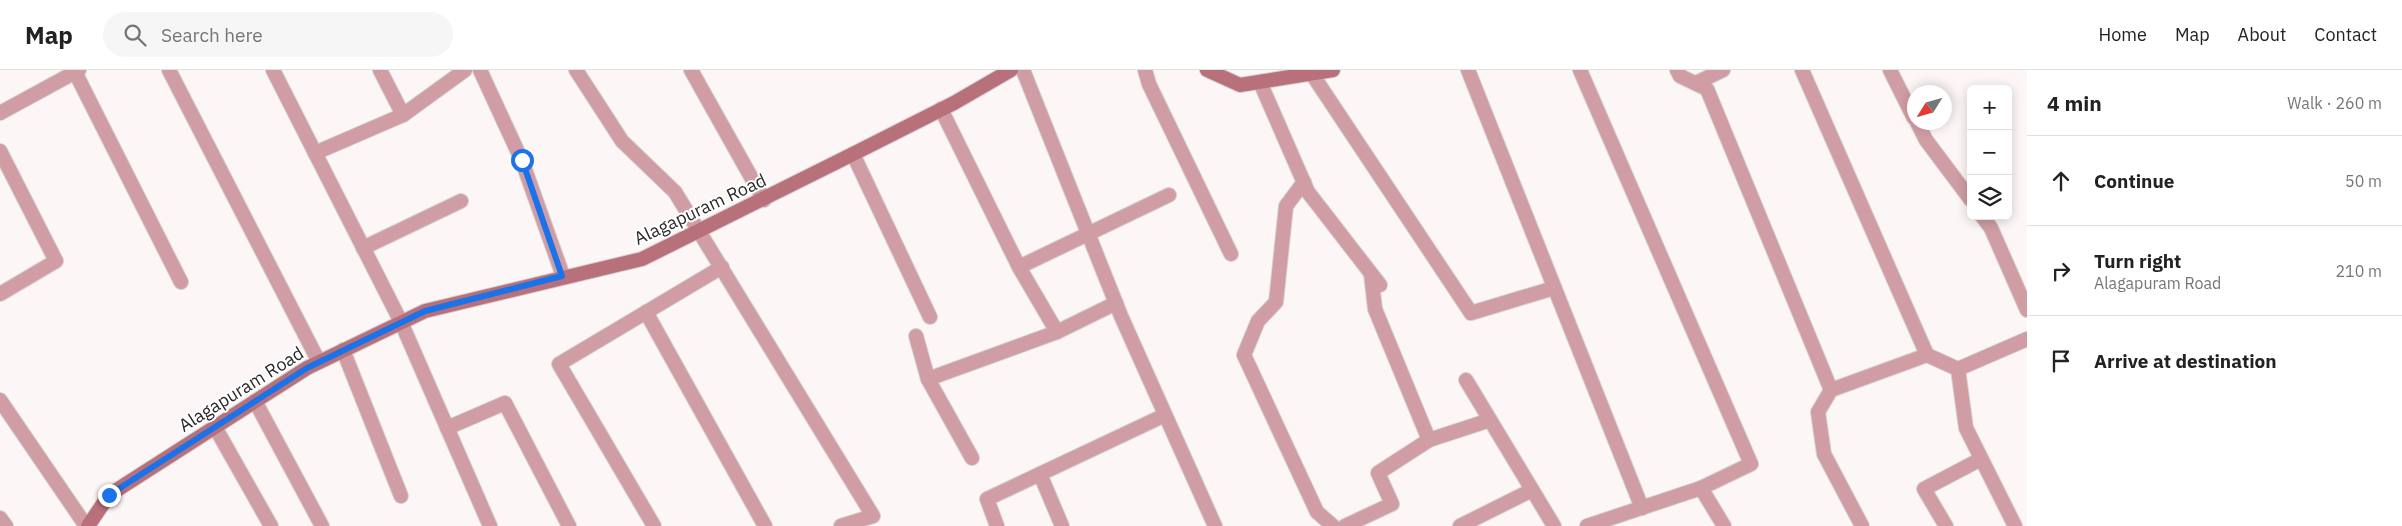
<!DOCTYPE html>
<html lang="en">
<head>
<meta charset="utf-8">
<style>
  :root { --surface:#fff; --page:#f6f6f6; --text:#222; --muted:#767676; --line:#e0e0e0 }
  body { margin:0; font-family:"IBM Plex Sans",sans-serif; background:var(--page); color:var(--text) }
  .controls { position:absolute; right:15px; top:15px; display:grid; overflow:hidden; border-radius:8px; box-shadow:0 2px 12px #0003 }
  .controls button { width:45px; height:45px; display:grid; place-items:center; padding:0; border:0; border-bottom:1px solid var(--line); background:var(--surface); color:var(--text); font:25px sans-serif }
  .compass { position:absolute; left:1907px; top:15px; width:45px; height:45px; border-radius:50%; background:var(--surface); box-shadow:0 2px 12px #0003; rotate:233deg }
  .stop { position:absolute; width:15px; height:15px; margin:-11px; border:4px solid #1a73e8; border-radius:50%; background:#fff }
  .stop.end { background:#1a73e8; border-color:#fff; box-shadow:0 1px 5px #0008 }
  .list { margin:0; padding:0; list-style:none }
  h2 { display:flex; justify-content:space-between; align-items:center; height:65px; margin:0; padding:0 20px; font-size:21px }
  h2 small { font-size:16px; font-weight:400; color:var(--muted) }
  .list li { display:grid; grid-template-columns:32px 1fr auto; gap:15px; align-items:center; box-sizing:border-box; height:90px; padding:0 20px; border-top:1px solid var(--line) }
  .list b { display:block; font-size:19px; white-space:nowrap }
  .list p { margin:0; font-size:16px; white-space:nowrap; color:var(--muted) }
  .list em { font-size:16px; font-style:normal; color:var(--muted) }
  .icon { flex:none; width:28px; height:28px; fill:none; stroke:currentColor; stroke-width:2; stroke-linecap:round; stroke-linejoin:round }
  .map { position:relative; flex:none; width:2027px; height:456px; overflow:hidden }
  header { display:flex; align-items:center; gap:30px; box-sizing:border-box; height:70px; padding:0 25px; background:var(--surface); border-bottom:1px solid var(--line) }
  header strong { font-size:24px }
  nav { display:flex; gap:28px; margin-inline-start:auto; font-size:18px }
  .search { width:350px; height:45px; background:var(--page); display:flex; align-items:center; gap:12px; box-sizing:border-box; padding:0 18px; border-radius:28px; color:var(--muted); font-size:19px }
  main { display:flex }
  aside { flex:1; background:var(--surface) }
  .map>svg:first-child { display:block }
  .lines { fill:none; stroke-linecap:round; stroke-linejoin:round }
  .minor-casing { stroke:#d7d1d1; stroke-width:16 }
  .secondary-casing { stroke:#d7d1d1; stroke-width:16 }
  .minor { stroke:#cf9da3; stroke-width:14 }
  .secondary { stroke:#b8707b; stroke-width:14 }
  .route { stroke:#1a73e8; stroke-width:6 }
  .labels { text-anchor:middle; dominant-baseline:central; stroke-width:4; stroke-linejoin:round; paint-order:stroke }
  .street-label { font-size:18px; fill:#2a2828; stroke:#fff }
</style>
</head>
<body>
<header>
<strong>Map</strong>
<div class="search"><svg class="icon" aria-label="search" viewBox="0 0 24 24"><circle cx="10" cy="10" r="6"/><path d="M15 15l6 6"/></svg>Search here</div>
<nav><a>Home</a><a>Map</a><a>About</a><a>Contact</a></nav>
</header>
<main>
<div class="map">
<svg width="2027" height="456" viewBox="0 0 2027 456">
  <rect width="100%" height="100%" fill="#fdf6f6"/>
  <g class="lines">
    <g class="minor-casing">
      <g id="minor">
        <polyline points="169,0 319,292"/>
        <polyline points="273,0 401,252 490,456"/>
        <polyline points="480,0 522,91 563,206"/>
        <polyline points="576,0 622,71 675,122 873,446 841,456"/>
        <polyline points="691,0 764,130"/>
        <polyline points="1023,0 1121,246 1215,456"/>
        <polyline points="1145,0 1149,14 1231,184"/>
        <polyline points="1468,0 1642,438"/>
        <polyline points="1580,0 1751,394 1701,418 1724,456"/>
        <polyline points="1677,0 1680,6 1707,19 1831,320"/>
        <polyline points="1802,0 1927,285"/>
        <polyline points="1890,0 1914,48"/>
        <polyline points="75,2 181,212"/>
        <polyline points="1312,4 1471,243 1554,218"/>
        <polyline points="1260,12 1308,122 1380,215"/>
        <polyline points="1696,13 1723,0"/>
        <polyline points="0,43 79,0"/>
        <polyline points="403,45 465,0"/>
        <polyline points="1917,52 1926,70 1971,130"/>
        <polyline points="0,81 56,191 0,224"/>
        <polyline points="315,83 403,45 380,0"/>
        <polyline points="853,84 930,247"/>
        <polyline points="1304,112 1286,136 1276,232 1258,251 1244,285 1317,442 1333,456"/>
        <polyline points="1982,146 1991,158 2027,240"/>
        <polyline points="363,178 461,131"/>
        <polyline points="1019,197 1169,125"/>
        <polyline points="1371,204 1375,239 1429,370"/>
        <polyline points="646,242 765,456"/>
        <polyline points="1057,262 1116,233"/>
        <polyline points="916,266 928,309 972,388"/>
        <polyline points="343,280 401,426"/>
        <polyline points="1958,299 1966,358 2015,456"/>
        <polyline points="928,309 1057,262 1019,197 941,39"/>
        <polyline points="1466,310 1554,456"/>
        <polyline points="0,330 86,456"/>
        <polyline points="255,331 322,456"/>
        <polyline points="215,357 271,456"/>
        <polyline points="447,358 505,333 569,456"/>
        <polyline points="1040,404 1062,456"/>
        <polyline points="0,448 6,456"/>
        <polyline points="654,456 559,294 722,197"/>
        <polyline points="997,456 987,429 1165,345"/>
        <polyline points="1345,456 1392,434 1378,403 1429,370 1490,350"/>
        <polyline points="1460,456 1532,420"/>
        <polyline points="1587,456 1701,418"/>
        <polyline points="1862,456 1824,384 1818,342 1831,320 1927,285 1958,299 2027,269"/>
        <polyline points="1946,456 1924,419 1981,389"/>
      </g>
    </g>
    <g class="secondary-casing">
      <g id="secondary">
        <polyline points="1207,0 1240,15 1333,0"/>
        <polyline points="88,456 109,425 307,298 425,241 642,189 853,84 954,33 1011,0"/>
      </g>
    </g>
    <use href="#minor" class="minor"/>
    <use href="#secondary" class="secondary"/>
  </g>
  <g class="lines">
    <polyline class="route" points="109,425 307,298 425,241 562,206 522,90"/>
  </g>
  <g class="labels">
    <g class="street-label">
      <text transform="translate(700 139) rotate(-25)">Alagapuram Road</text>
      <text transform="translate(241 319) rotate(-32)">Alagapuram Road</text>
    </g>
  </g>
</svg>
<div class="controls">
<button>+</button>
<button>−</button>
<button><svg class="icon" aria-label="layers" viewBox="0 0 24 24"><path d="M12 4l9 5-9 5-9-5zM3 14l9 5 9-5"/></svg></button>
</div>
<svg class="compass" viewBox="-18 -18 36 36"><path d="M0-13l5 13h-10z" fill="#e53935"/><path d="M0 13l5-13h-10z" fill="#767676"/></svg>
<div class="stop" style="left:522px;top:90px"></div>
<div class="stop end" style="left:109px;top:425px"></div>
</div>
<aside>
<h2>4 min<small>Walk · 260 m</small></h2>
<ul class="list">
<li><svg class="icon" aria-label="ahead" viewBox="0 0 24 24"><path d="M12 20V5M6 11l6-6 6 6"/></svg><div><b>Continue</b></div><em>50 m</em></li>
<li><svg class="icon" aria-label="right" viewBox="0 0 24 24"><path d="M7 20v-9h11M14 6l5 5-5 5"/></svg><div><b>Turn right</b><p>Alagapuram Road</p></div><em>210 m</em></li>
<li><svg class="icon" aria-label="arrive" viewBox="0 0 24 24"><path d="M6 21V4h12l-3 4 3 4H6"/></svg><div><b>Arrive at destination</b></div></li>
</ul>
</aside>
</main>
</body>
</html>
